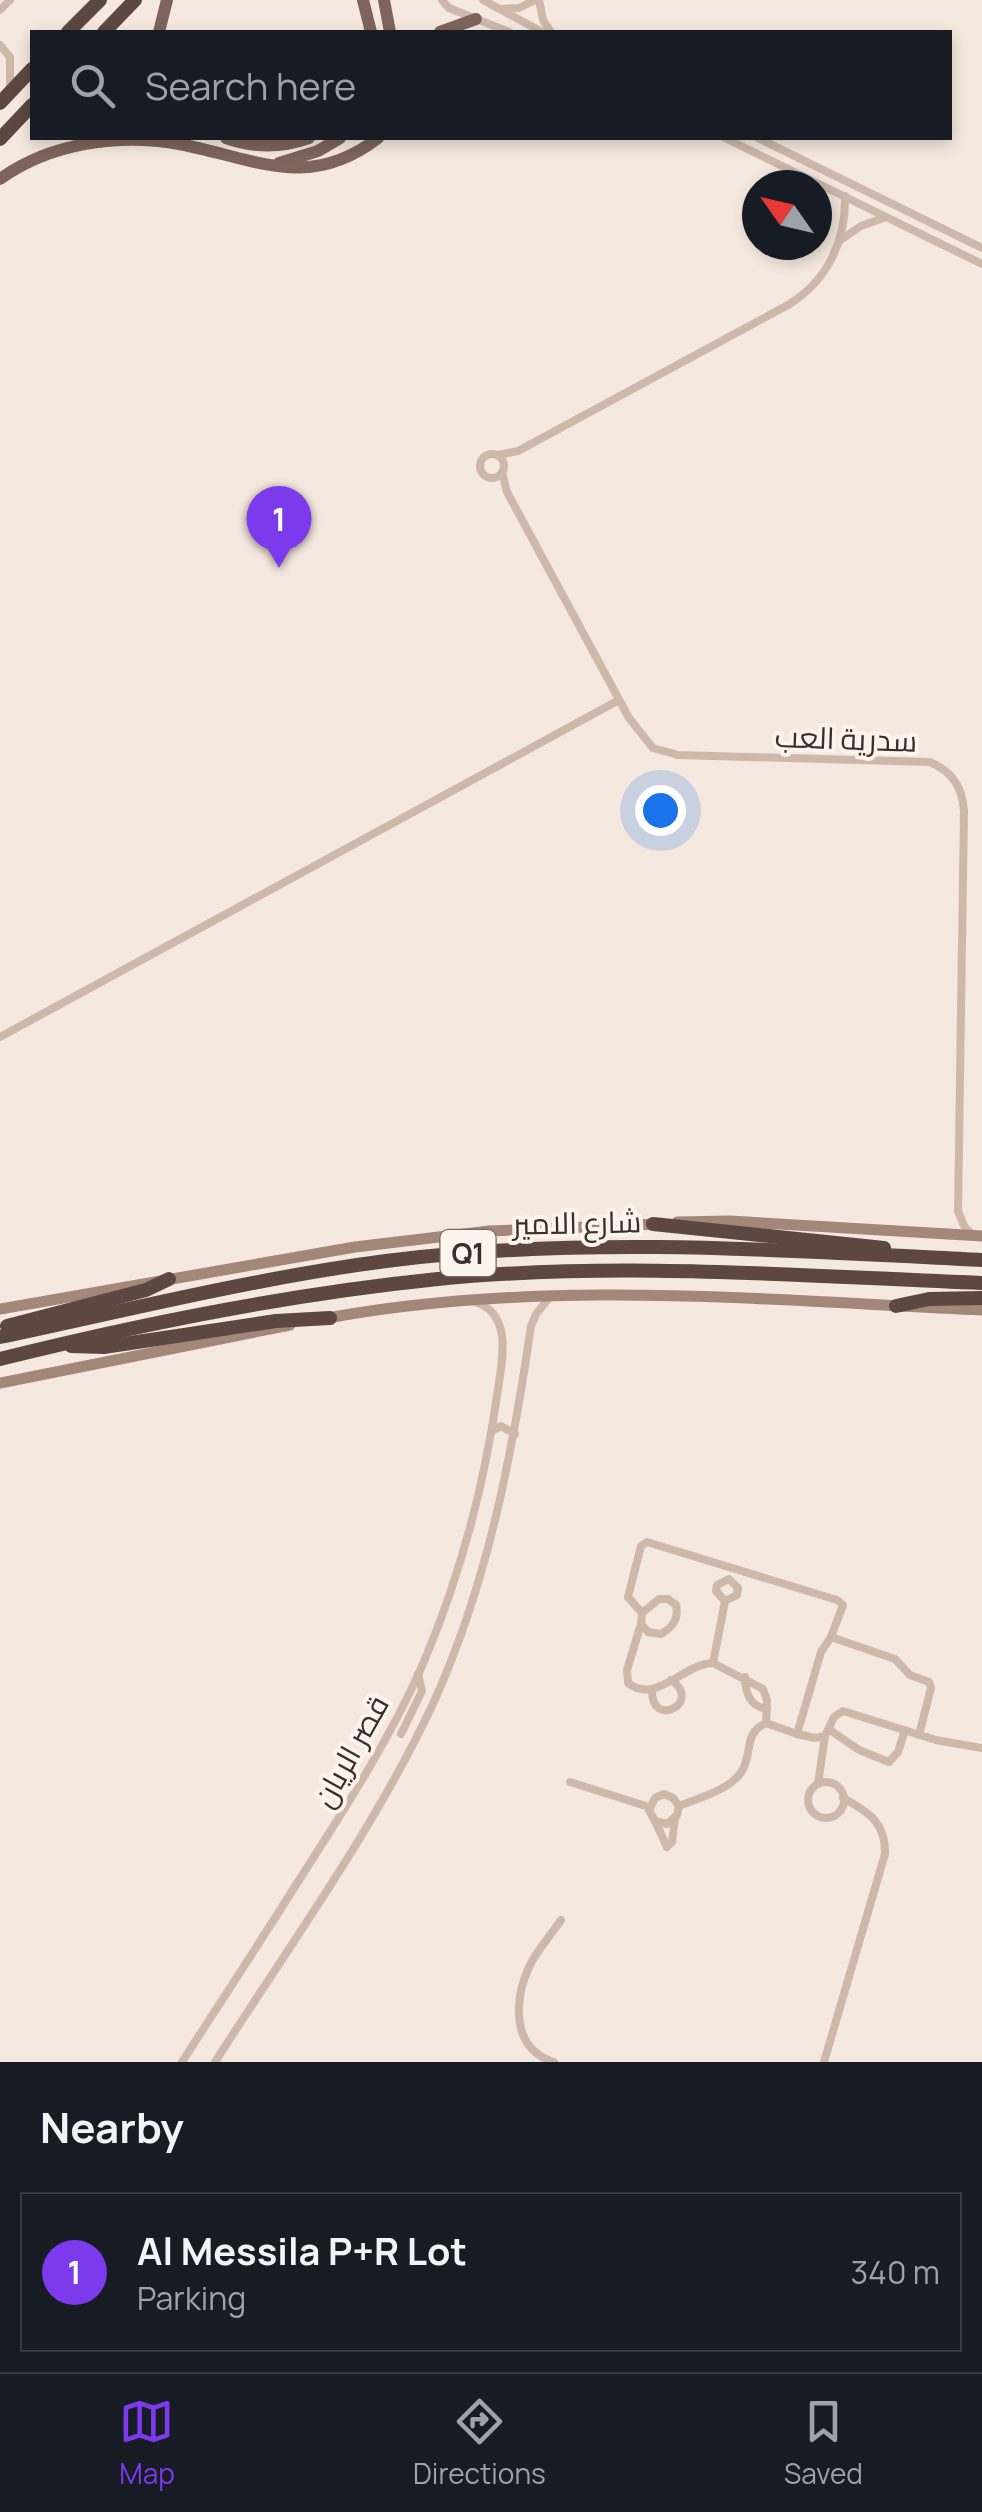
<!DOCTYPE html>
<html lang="en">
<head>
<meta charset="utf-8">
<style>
  :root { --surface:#171b24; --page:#242831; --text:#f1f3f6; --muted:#9ea1a6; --line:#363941; --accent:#7c3aed }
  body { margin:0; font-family:Manrope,Cairo,sans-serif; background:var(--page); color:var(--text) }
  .compass { position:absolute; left:742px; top:170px; width:90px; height:90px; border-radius:50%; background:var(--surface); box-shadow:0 5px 15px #0003; rotate:304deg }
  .you { position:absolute; left:660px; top:810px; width:35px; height:35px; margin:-25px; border:8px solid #fff; border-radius:50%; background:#1a73e8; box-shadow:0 0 0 15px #1a73e833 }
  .badge { display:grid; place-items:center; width:65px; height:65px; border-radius:50%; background:var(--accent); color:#fff; font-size:32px; font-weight:700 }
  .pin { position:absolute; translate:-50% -82px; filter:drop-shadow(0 2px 5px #0008) }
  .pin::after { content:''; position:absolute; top:52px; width:35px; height:30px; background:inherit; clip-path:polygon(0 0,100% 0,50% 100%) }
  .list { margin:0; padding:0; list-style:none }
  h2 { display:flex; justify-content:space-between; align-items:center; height:130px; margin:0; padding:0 40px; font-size:42px }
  h2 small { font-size:32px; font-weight:400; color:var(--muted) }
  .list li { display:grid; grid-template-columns:65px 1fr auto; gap:30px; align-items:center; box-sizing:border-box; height:160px; margin:0 20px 20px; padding:0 20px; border:2px solid var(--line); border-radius:0px }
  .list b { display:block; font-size:38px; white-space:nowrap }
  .list p { margin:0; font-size:32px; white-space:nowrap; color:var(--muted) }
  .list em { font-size:32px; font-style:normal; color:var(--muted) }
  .icon { flex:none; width:55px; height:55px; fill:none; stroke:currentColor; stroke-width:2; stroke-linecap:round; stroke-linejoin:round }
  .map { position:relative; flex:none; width:982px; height:2062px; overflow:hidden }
  .search { position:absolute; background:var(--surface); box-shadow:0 5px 15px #0003; left:30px; right:30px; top:30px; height:110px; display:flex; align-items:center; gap:25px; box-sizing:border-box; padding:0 35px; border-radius:0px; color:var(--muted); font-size:38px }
  .sheet { height:310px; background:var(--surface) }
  nav { display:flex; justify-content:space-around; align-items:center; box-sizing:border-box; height:140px; border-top:2px solid var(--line); background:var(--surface); font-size:28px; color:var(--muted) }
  nav a { display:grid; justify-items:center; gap:5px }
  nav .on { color:var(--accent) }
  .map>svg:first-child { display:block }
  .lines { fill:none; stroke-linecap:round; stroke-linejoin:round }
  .street { stroke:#ceb8a9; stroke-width:8 }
  .secondary { stroke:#a2877a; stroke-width:11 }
  .primary { stroke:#7e645a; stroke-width:12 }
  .highway { stroke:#5c4840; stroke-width:14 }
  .labels { text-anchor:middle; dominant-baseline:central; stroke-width:8; stroke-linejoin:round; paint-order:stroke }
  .shield { fill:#fbf4ec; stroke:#756964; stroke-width:2.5 }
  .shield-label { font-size:28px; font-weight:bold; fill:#3b2e2a }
  .street-label { font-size:30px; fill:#3b2e2a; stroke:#fbf4ec }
</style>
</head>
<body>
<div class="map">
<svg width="982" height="2062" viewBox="0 0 982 2062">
  <rect width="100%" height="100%" fill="#f5e9df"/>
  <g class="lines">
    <g class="street">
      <polyline points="442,0 449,8 509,32"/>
      <polyline points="483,0 542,32"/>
      <polyline points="539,0 543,20 551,32"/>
      <polyline points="501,9 519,8 535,0"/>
      <polyline points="0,10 10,0"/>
      <polyline points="0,45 10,57 10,91"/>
      <polyline points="725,138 982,264"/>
      <polyline points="758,138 982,248"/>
      <polyline points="842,239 861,226 886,217"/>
      <circle cx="492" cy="466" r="12"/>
      <path d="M498 455 518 451 788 305C827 281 846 242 845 196"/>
      <path d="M502 472 507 492 629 718 653 748 678 755 930 762C953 772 962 787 964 811L958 1211 964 1226 974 1236"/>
      <polyline points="0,1037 619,700"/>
      <polyline points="492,1431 501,1426 515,1434"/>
      <path d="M642 1613 659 1599H668L676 1605C679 1619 673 1627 661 1634L648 1632 641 1624 642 1613 628 1597 641 1546 647 1542 837 1600 843 1605 831 1637"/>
      <path d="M641 1624 627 1670 628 1683C656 1705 683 1664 713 1663L763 1689 767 1700 766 1723"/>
      <polyline points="713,1663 725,1601 737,1595 738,1588 729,1579 717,1585 716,1591 725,1601"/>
      <path d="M745 1677C745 1692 750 1707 767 1709"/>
      <path d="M652 1690C651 1730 704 1702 671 1680"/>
      <polyline points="830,1730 859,1750 889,1762 898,1752 905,1730"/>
      <polyline points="401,1734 422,1691 418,1674"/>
      <polyline points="797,1734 821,1652 831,1637 895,1659 910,1675 929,1682 931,1688 919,1735"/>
      <polyline points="570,1782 649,1807"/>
      <circle cx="826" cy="1800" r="18"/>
      <polyline points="818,1784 825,1736"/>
      <path d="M679 1806 673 1798 664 1794 655 1798 649 1810 655 1821 667 1824 677 1815 679 1806C699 1798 730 1790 742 1771 753 1753 743 1733 766 1723L797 1734 815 1738 825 1736 834 1717 843 1711 936 1740 982 1748"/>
      <polyline points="655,1821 667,1847 672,1842 675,1819"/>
      <path d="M182 2062C222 2000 262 1939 301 1877 346 1807 392 1736 425 1659 460 1576 484 1485 497 1396 501 1365 515 1314 475 1302"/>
      <path d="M215 2062C289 1946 373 1831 432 1706 487 1586 512 1457 531 1326L536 1314 549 1298"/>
      <path d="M554 2062C511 2049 514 2000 529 1967 537 1950 551 1935 561 1920"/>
      <path d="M824 2062 885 1854C886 1823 869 1812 843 1798"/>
    </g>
    <g class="secondary">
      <polyline points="677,1222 730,1221 982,1236"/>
      <polyline points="0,1309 355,1247 489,1231 658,1224"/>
      <path d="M323 1319C539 1278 764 1300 982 1310"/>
      <polyline points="0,1383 290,1325"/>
    </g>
    <g class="primary">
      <polyline points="363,0 371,32"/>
      <polyline points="384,0 390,32"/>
      <polyline points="159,32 167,0"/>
      <polyline points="440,32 476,19"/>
      <path d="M226 138C254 148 281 148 309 138"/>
      <polyline points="279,163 318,151 340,138"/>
      <path d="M0 179C50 143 119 133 179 144 254 158 308 192 378 138"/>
    </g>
    <g class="highway">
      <polyline points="68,32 100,0"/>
      <polyline points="104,32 135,0"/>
      <polyline points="0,103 32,69"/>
      <polyline points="0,139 32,105"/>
      <polyline points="653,1224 884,1248"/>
      <polyline points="896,1306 929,1299 982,1298"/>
      <polyline points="7,1326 146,1290 169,1279"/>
      <path d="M0 1337C128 1310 256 1278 386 1261 583 1236 784 1250 982 1260"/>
      <polyline points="71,1346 104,1347 276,1321 330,1318"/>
      <path d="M0 1359C144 1323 290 1294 438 1279 619 1261 801 1276 982 1283"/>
    </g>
  </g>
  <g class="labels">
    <rect class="shield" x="440.5" y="1230" width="55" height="46" rx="8"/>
    <g class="shield-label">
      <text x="468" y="1253">Q1</text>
    </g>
    <g class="street-label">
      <text transform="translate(846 738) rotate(2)">سدرية العب</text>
      <text transform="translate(577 1222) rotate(-1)">شارع الامير</text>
      <text transform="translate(350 1751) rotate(-61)">قصر الريان</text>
    </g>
  </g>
</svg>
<svg class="compass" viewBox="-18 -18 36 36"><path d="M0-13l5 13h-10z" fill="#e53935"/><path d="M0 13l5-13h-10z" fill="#9ea1a6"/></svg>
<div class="you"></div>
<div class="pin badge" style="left:279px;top:568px">1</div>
<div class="search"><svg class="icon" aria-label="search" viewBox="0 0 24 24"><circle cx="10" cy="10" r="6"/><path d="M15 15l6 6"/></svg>Search here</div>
</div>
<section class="sheet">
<h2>Nearby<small></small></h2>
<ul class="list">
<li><span class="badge">1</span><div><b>Al Messila P+R Lot</b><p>Parking</p></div><em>340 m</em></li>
</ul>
</section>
<nav>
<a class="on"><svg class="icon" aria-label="map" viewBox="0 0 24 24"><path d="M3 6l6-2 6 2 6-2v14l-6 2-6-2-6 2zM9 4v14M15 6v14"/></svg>Map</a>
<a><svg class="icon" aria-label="directions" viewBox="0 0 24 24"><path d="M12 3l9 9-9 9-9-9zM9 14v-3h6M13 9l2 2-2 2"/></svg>Directions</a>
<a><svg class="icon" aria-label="saved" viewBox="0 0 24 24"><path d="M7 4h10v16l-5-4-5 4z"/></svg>Saved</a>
</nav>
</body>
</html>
